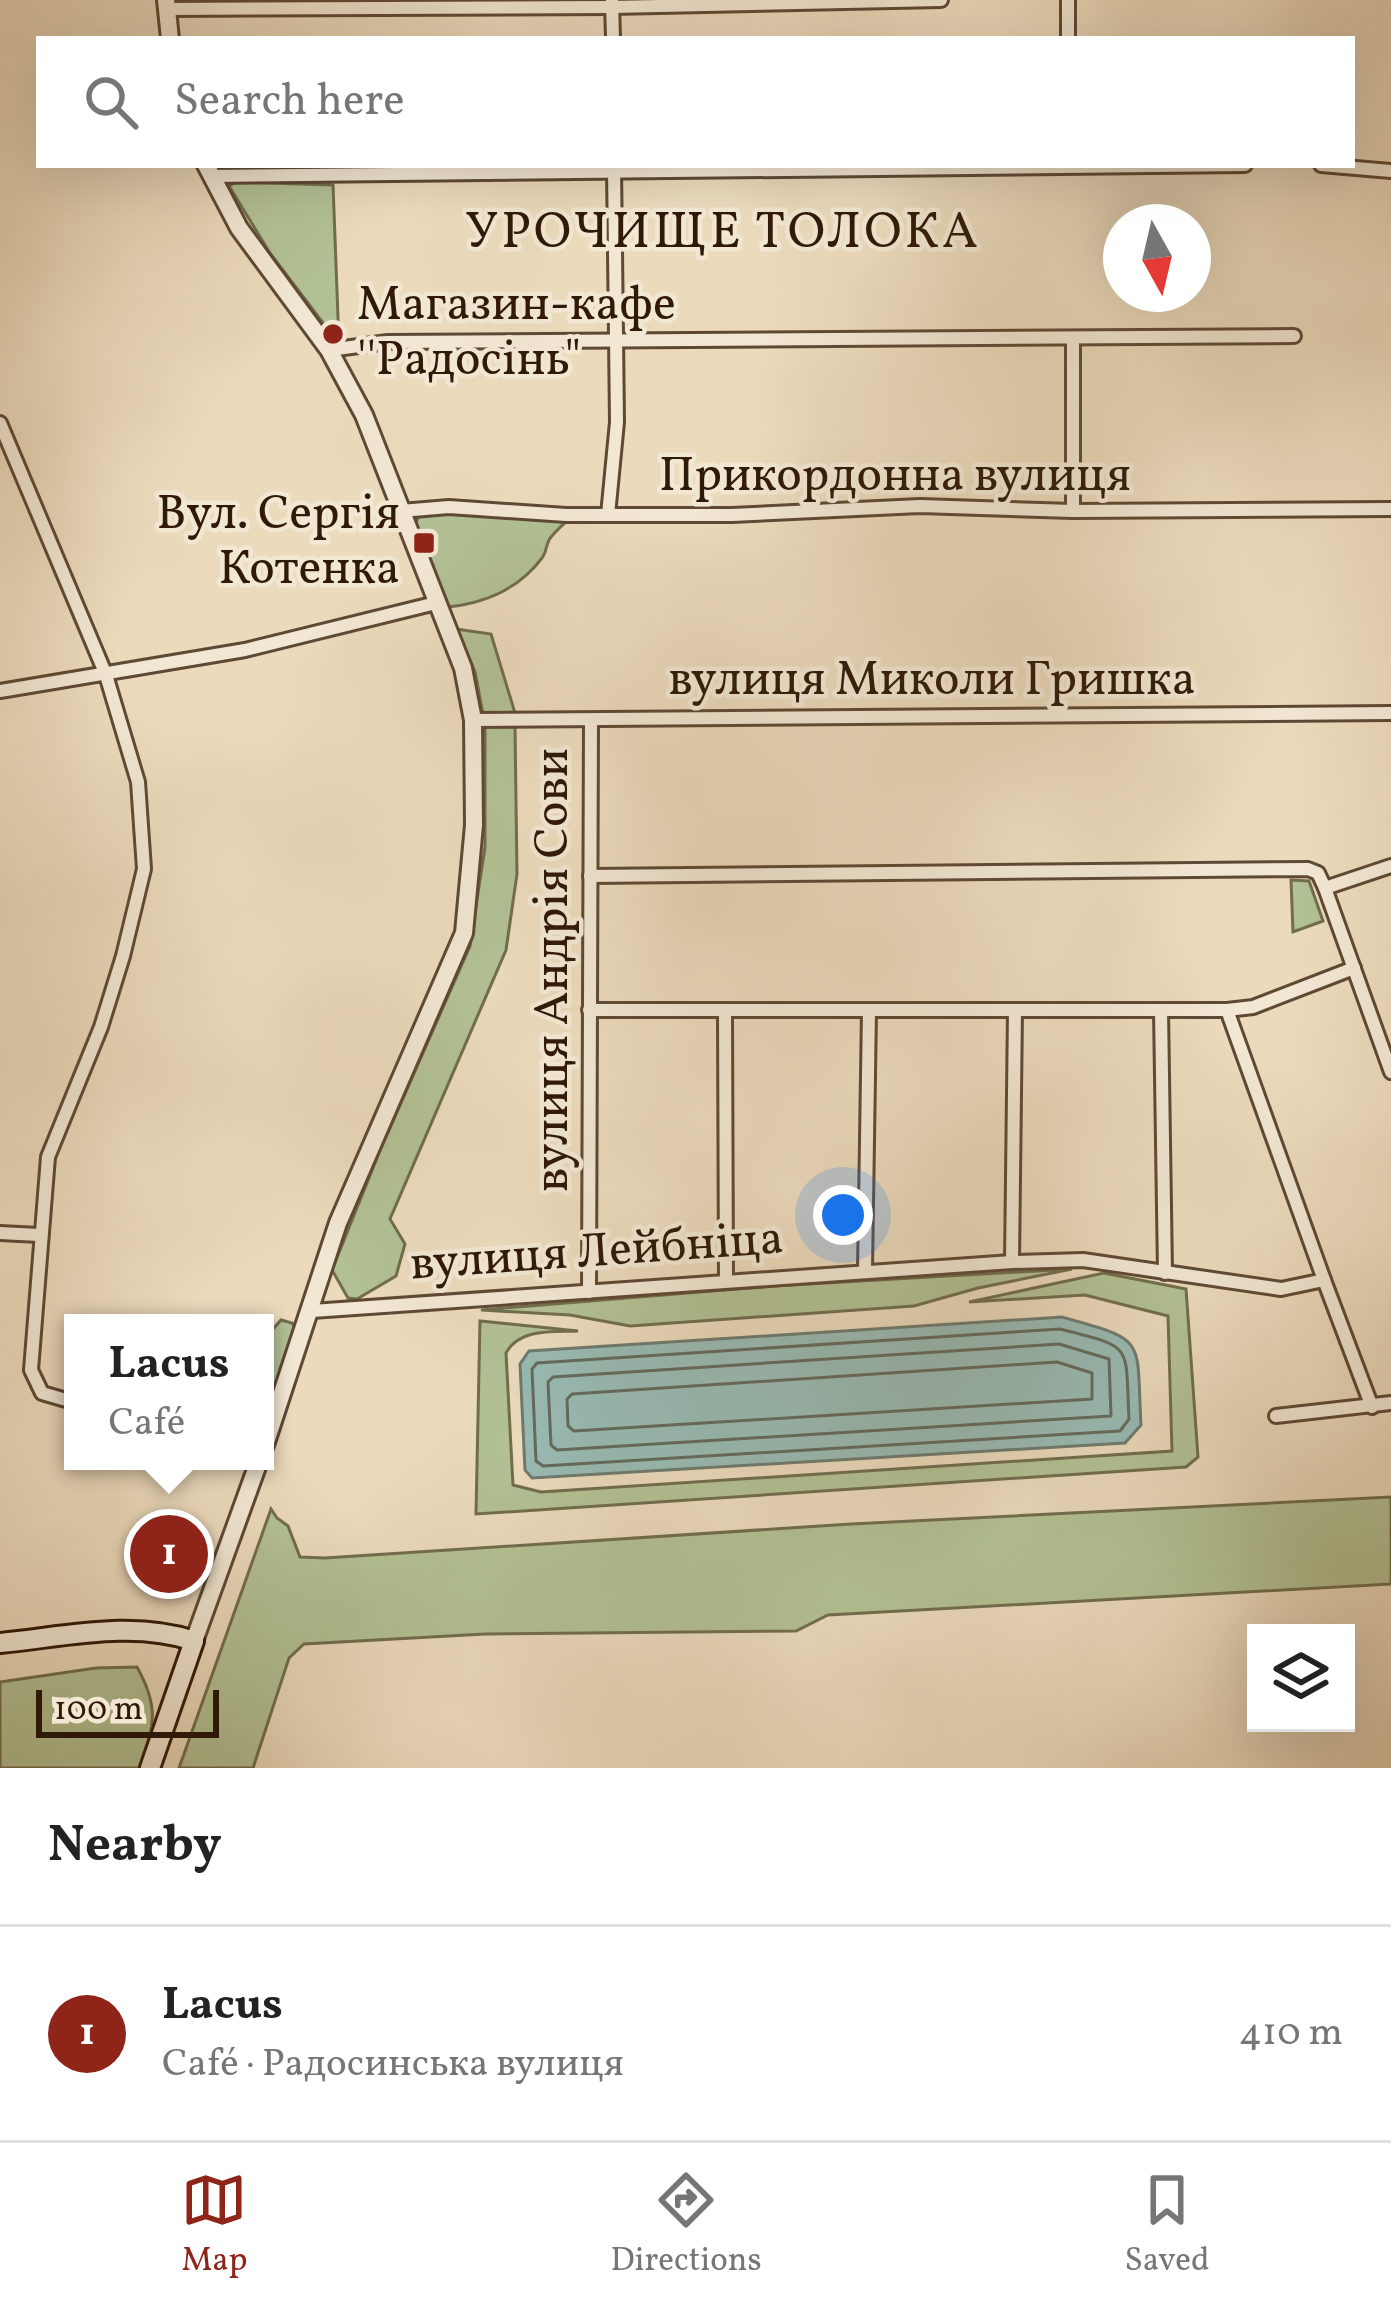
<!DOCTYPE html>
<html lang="en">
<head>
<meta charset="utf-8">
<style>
  :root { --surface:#fff; --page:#f2f2f2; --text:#222; --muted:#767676; --line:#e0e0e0; --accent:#8f2418 }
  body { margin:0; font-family:Vollkorn,serif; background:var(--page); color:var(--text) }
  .controls { position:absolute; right:36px; bottom:36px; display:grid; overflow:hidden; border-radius:0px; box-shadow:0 12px 48px #0002 }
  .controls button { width:108px; height:108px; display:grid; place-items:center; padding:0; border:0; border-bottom:3px solid var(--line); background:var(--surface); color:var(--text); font:60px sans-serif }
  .compass { position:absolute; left:1103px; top:204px; width:108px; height:108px; border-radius:50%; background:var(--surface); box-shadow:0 12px 48px #0002; rotate:172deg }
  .scale { position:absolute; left:36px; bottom:30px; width:183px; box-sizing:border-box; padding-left:12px; border:6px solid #301906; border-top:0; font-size:33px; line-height:42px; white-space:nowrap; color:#301906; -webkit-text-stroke:9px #f2e7d3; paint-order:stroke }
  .you { position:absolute; left:843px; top:1215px; width:42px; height:42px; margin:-30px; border:9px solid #fff; border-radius:50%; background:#1a73e8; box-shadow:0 0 0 18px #1a73e833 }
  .badge { display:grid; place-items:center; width:78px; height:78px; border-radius:50%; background:var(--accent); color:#fff; font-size:39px; font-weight:700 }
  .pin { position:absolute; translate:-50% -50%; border:6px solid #fff; box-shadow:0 3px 12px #0006 }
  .popup { position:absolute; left:64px; top:1314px; width:210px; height:156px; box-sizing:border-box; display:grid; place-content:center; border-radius:0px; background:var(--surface); filter:drop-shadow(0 3px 9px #0005); font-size:39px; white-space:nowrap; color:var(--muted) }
  .popup b { font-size:45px; color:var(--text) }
  .popup::after { content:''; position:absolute; left:50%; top:100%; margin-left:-24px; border:24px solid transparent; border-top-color:var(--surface) }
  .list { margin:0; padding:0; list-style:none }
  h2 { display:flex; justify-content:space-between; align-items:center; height:156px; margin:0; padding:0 48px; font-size:51px }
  h2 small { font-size:39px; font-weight:400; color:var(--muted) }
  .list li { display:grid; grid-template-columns:78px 1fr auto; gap:36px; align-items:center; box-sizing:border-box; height:216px; padding:0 48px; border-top:3px solid var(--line) }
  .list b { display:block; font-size:45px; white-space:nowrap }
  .list p { margin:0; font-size:39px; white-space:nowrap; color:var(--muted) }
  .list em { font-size:39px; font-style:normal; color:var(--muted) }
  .icon { flex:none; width:66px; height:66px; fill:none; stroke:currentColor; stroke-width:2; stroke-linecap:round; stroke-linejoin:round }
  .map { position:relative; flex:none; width:1391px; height:1768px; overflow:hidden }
  .search { position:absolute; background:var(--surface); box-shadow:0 12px 48px #0002; left:36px; right:36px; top:36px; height:132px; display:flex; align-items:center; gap:30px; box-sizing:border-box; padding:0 42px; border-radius:0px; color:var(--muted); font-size:45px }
  .sheet { height:372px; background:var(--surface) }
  nav { display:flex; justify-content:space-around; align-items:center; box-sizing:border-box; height:168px; border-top:3px solid var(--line); background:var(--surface); font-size:33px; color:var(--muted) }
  nav a { display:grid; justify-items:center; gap:6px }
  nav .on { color:var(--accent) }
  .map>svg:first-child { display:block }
  .green { fill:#b2c194; stroke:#716d4d; stroke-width:3 }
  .water { fill:#98bab3; stroke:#6e7a6e; stroke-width:3 }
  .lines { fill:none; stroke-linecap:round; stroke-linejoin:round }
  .shore { stroke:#646a5c; stroke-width:3 }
  .minor-casing { stroke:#5f4934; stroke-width:18 }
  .tertiary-casing { stroke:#5f4934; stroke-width:22 }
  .secondary-casing { stroke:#301906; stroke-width:24 }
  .minor { stroke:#f2e7d3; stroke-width:12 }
  .tertiary { stroke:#f2e7d3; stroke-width:16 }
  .secondary { stroke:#f2e7d3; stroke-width:18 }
  .poi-dot { fill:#8f2418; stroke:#f2e7d3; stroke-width:4.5 }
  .labels { text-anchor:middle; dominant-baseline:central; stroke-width:9; stroke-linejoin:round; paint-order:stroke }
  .poi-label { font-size:48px; fill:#301906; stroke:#f2e7d3; text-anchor:start }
  .street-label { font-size:48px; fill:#301906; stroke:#f2e7d3 }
  .neighbourhood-label { font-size:51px; letter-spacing:3px; fill:#301906; stroke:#f2e7d3 }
</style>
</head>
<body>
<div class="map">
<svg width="1391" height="1768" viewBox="0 0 1391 1768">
  <rect width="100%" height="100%" fill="#ebdabc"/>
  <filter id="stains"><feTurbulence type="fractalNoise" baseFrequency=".00167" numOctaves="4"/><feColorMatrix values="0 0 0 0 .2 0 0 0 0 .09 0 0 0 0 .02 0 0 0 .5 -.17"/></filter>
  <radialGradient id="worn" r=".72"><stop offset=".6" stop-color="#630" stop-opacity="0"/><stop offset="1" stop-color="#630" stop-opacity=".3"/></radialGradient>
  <g class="green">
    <polygon points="236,182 333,185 339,344 270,253 229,186"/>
    <path d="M431 510 570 518C563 525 554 532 549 540 546 546 546 553 542 558 518 590 485 603 447 607L415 525 420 513Z"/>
    <polygon points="456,629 491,634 515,713 483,714 475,672"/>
    <polygon points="485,726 515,727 517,874 506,950 390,1219 405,1244 396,1276 357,1299 348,1298 332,1270 379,1153 470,946 485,847"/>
    <polygon points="1291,880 1309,881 1323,921 1293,932"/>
    <polygon points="1072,1269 978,1288 914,1306 630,1326 570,1315 481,1310 773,1286"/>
    <path d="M1104 1273 1186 1289 1198 1457 1186 1467 476 1514 480 1321 578 1331C553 1332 519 1328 506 1353L513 1485 541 1492 1172 1451 1168 1316 1085 1295 969 1302Z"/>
    <polygon points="281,1320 292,1323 297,1331 276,1386 265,1396 265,1338"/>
    <polygon points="1391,1497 1391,1584 828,1615 796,1631 485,1634 304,1644 289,1658 253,1768 179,1768 271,1509 277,1518 288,1526 300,1557 325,1558 851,1524"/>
    <path d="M137 1667C160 1708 154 1726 140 1768H0V1682L96 1668Z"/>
  </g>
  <path class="water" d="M1062 1317C1149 1341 1136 1337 1141 1425L1125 1443 532 1478 525 1470 520 1364 529 1351Z"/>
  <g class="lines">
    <g class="shore">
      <path d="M1060 1329C1135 1348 1125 1343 1129 1419L1120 1431 543 1466 536 1461 532 1369 537 1363Z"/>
      <polygon points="1059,1344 1109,1359 1111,1416 557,1450 551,1445 548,1382 553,1377"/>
      <polygon points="1057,1362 1092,1373 1092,1399 574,1431 568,1426 567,1399 572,1394"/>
    </g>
    <g class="minor-casing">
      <g id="minor">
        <polyline points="1068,0 1068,39"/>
        <polyline points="612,1 613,39"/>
        <polyline points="166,9 612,7 941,0"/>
        <polyline points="1321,165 1391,171"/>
        <polyline points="212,176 1245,165"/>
        <polyline points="1073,338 1073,511"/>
        <polyline points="329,350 388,342 1294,336"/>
        <polyline points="0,423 106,675 138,782 144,869 123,956 101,1027 48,1157 31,1370 42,1393 73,1402"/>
        <polyline points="401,511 449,507 566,515 732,515 920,506 1073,511 1391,509"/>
        <polyline points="608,515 617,422 614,166"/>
        <polyline points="0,691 245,650 436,603"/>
        <polyline points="473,720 1391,713"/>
        <polyline points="590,876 1308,869 1318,873 1325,888 1391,1072"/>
        <polyline points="1325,888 1391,866"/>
        <polyline points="589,1010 1227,1010 1324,1280"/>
        <polyline points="725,1010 726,1281"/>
        <polyline points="1161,1010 1165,1273"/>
        <polyline points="1227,1010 1253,1007 1354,968"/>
        <polyline points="0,1233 39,1235"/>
        <polyline points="1012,1262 1015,1010"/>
        <polyline points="865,1270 869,1010"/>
        <polyline points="589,1292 591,720"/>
        <polyline points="312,1311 1012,1262 1083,1260 1281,1289 1324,1280 1372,1407"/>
        <polyline points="1276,1416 1391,1403"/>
      </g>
    </g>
    <g class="tertiary-casing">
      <g id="tertiary">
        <polyline points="166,0 170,39"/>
        <polyline points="206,165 239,228 329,350 364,415 463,668 473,720 474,825 464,933 338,1223 265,1445"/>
        <polyline points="194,1641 259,1461"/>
      </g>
    </g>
    <g class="secondary-casing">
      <path id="secondary" d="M0 1643C64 1637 132 1620 194 1641L150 1768"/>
    </g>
    <use href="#minor" class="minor"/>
    <use href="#tertiary" class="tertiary"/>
    <use href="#secondary" class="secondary"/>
  </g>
  <g class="poi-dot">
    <circle cx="333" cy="334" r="12"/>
    <rect x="412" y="531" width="24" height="24" rx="6"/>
  </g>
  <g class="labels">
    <g class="poi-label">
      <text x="357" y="306">Магазин-кафе<tspan x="357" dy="55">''Радосінь"</tspan></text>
      <text x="400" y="515" text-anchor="end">Вул. Сергія<tspan x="400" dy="55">Котенка</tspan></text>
    </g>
    <g class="street-label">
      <text x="895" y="477">Прикордонна вулиця</text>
      <text x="932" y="681">вулиця Миколи Гришка</text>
      <text transform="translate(554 970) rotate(-90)">вулиця Андрія Сови</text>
      <text transform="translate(597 1253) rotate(-4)">вулиця Лейбніца</text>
    </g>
    <g class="neighbourhood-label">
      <text x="723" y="233">УРОЧИЩЕ ТОЛОКА</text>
    </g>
  </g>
  <rect width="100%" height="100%" filter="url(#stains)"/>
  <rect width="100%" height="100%" fill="url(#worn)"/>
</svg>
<div class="controls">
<button><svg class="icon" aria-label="layers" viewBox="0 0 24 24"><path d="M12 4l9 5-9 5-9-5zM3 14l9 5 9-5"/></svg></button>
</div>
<svg class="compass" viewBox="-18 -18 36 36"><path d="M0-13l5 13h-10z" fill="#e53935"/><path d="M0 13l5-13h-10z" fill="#767676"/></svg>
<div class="scale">100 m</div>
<div class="you"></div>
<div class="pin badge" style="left:169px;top:1554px">1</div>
<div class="popup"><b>Lacus</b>Café</div>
<div class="search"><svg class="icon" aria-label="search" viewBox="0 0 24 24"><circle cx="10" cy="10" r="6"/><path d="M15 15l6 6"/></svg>Search here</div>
</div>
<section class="sheet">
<h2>Nearby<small></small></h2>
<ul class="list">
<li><span class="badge">1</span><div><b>Lacus</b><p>Café · Радосинська вулиця</p></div><em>410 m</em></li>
</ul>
</section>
<nav>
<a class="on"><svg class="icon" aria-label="map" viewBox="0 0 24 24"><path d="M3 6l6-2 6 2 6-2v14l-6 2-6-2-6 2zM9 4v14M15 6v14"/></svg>Map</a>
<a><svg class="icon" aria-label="directions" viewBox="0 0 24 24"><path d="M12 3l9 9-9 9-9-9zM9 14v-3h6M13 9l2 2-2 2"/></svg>Directions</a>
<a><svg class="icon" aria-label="saved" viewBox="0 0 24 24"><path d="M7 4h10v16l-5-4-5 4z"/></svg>Saved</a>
</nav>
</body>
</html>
